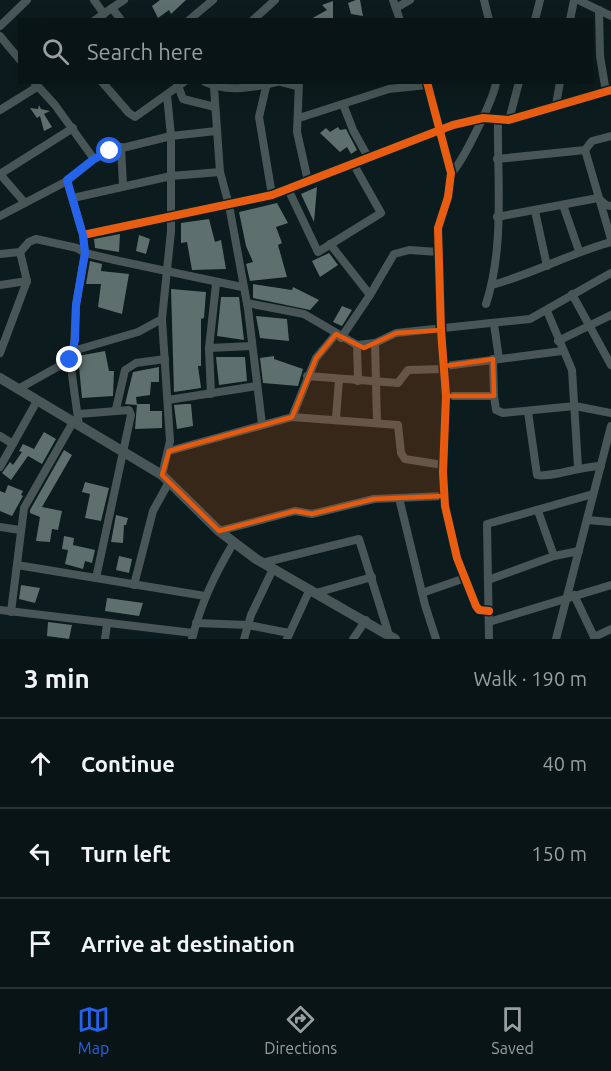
<!DOCTYPE html>
<html lang="en">
<head>
<meta charset="utf-8">
<style>
  :root { --surface:#091416; --page:#172123; --text:#f1f3f6; --muted:#999ea1; --line:#293335; --accent:#2563eb }
  body { margin:0; font-family:Ubuntu,sans-serif; background:var(--page); color:var(--text) }
  .stop { position:absolute; width:18px; height:18px; margin:-14px; border:4px solid #2563eb; border-radius:50%; background:#fff }
  .stop.end { background:#2563eb; border-color:#fff; box-shadow:0 2px 6px #0008 }
  .list { margin:0; padding:0; list-style:none }
  h2 { display:flex; justify-content:space-between; align-items:center; height:78px; margin:0; padding:0 24px; font-size:26px }
  h2 small { font-size:20px; font-weight:400; color:var(--muted) }
  .list li { display:grid; grid-template-columns:39px 1fr auto; gap:18px; align-items:center; box-sizing:border-box; height:90px; padding:0 24px; border-top:2px solid var(--line) }
  .list b { display:block; font-size:22px; white-space:nowrap }
  .list em { font-size:20px; font-style:normal; color:var(--muted) }
  .icon { flex:none; width:33px; height:33px; fill:none; stroke:currentColor; stroke-width:2; stroke-linecap:round; stroke-linejoin:round }
  .map { position:relative; flex:none; width:611px; height:639px; overflow:hidden }
  .search { position:absolute; background:var(--surface); box-shadow:0 6px 24px #0002; left:18px; right:18px; top:18px; height:66px; display:flex; align-items:center; gap:15px; box-sizing:border-box; padding:0 21px; border-radius:0px; color:var(--muted); font-size:22px }
  .sheet { height:348px; background:var(--surface) }
  nav { display:flex; justify-content:space-around; align-items:center; box-sizing:border-box; height:84px; border-top:2px solid var(--line); background:var(--surface); font-size:16px; color:var(--muted) }
  nav a { display:grid; justify-items:center; gap:3px }
  nav .on { color:var(--accent) }
  .map>svg:first-child { display:block }
  .building { fill:#5e706d }
  .lines { fill:none; stroke-linecap:round; stroke-linejoin:round }
  .minor { stroke:#485658; stroke-width:8 }
  .tertiary { stroke:#485658; stroke-width:10 }
  .cycleway-casing { stroke:#042125; stroke-width:11 }
  .cycleway { stroke:#e95d12; stroke-width:8 }
  .route { stroke:#2563eb; stroke-width:8 }
  .marked { fill:#e8590c; fill-opacity:0.2; stroke:#e8590c; stroke-width:4.5; stroke-linejoin:round }
</style>
</head>
<body>
<div class="map">
<svg width="611" height="639" viewBox="0 0 611 639">
  <rect width="100%" height="100%" fill="#0c1b1d"/>
  <g class="building">
    <polygon points="160,0 186,0 171,14 169,10 158,18 152,6"/>
    <polygon points="356,0 360,0 363,16 351,14 348,3"/>
    <polygon points="333,1 333,18 309,20 327,10 322,5"/>
    <polygon points="39,105 41,109 50,111 44,114 52,127 44,131 40,116 37,118 30,108 38,109"/>
    <polygon points="338,127 340,130 346,129 357,150 351,154 347,147 340,152 320,133 326,128 330,132"/>
    <polygon points="317,187 314,222 301,194"/>
    <polygon points="277,203 288,223 276,227 282,243 278,245 287,277 250,281 246,264 253,262 246,246 239,212"/>
    <polygon points="209,219 215,242 221,240 226,269 192,270 187,242 181,243 181,223"/>
    <polygon points="120,234 119,252 95,248 94,239"/>
    <polygon points="139,235 150,239 146,254 136,251"/>
    <polygon points="329,253 338,265 320,277 312,261"/>
    <polygon points="90,261 102,264 101,271 129,274 122,314 98,307 101,284 86,284"/>
    <polygon points="253,284 292,290 293,287 319,300 310,310 253,298"/>
    <polygon points="171,289 206,292 204,318 201,319 201,366 198,366 201,388 174,392"/>
    <polygon points="221,297 239,297 244,340 217,336"/>
    <polygon points="342,306 352,310 342,326 333,322"/>
    <polygon points="256,316 287,319 289,341 260,338"/>
    <polygon points="105,351 109,371 114,371 113,396 82,398 78,356"/>
    <polygon points="274,356 274,359 303,369 298,386 263,383 260,358"/>
    <polygon points="216,357 245,357 247,381 219,385"/>
    <polygon points="159,367 159,382 151,382 150,395 136,397 137,405 125,404 133,372"/>
    <polygon points="137,404 150,404 150,411 162,411 162,428 135,429"/>
    <polygon points="185,404 191,404 193,426 177,429 174,405"/>
    <polygon points="44,432 56,439 42,464 28,456 11,480 2,473 10,462 13,465 22,452 19,451 23,444 34,449"/>
    <polygon points="64,450 72,455 42,507 62,511 58,530 52,529 50,542 36,541 40,517 30,513 30,510"/>
    <polygon points="85,482 109,488 101,521 85,518 90,494 82,492"/>
    <polygon points="8,485 23,491 21,495 23,496 12,516 0,511 0,491 5,493"/>
    <polygon points="116,515 128,518 126,525 124,525 123,543 111,542"/>
    <polygon points="64,536 74,538 73,545 95,550 92,563 85,561 83,569 65,564 68,550 62,549"/>
    <polygon points="119,556 132,559 129,573 116,570"/>
    <polygon points="21,585 40,588 35,603 19,599"/>
    <polygon points="107,598 143,603 139,616 105,611"/>
    <polygon points="48,622 72,625 69,639 47,636"/>
  </g>
  <g class="lines">
    <g class="minor">
      <polyline points="94,0 104,14"/>
      <polyline points="393,0 400,20"/>
      <polyline points="484,0 489,20"/>
      <polyline points="578,0 611,16"/>
      <polyline points="112,8 124,0"/>
      <polyline points="396,8 410,0"/>
      <polyline points="599,10 600,56 606,92"/>
      <polyline points="95,20 112,8 121,20"/>
      <polyline points="189,20 213,0"/>
      <polyline points="253,20 275,0"/>
      <polyline points="535,20 540,0"/>
      <polyline points="570,20 574,0"/>
      <polyline points="0,26 27,0"/>
      <polyline points="0,36 20,60"/>
      <polyline points="34,82 55,105 94,159"/>
      <polyline points="102,82 129,113 135,117 184,82"/>
      <path d="M205 82C227 93 256 87 277 82"/>
      <polyline points="281,82 297,86"/>
      <polyline points="299,82 297,132 308,181"/>
      <polyline points="427,82 451,173 448,197 438,228 441,330 446,396 443,472 445,506 457,558 476,606 479,610 489,611"/>
      <polyline points="177,83 183,99 215,107"/>
      <polyline points="214,87 220,172 229,205 248,309 262,424"/>
      <polyline points="266,87 259,117 272,195"/>
      <polyline points="343,104 353,130 368,157"/>
      <polyline points="556,105 560,82"/>
      <polyline points="0,110 37,87 37,83"/>
      <polyline points="299,118 389,89 427,85"/>
      <polyline points="509,120 519,82"/>
      <polyline points="121,147 123,185"/>
      <polyline points="585,150 611,239"/>
      <polyline points="497,159 585,150 592,141 611,136"/>
      <path d="M451 173C462 164 495 96 496 82"/>
      <polyline points="0,174 73,128"/>
      <polyline points="0,174 25,203"/>
      <polyline points="67,181 83,235 85,253 76,305 74,346 70,360 79,426"/>
      <polyline points="288,189 318,252 381,213 354,165"/>
      <polyline points="73,198 171,176 220,172"/>
      <polyline points="563,205 579,251"/>
      <polyline points="535,211 547,266"/>
      <polyline points="0,216 67,181 94,159 110,151 171,136 216,131"/>
      <polyline points="497,217 598,198 606,205 611,206"/>
      <polyline points="83,235 272,195 453,125 483,118 509,120 611,90"/>
      <polyline points="330,244 370,295 394,254 409,250 438,252"/>
      <polyline points="0,254 20,252 29,242 36,239 77,248 85,253 119,261 242,287"/>
      <polyline points="0,285 27,281"/>
      <path d="M492 285C533 274 570 253 611 242"/>
      <polyline points="572,294 611,365"/>
      <polyline points="247,303 304,314 357,345 375,343 396,333 530,319 611,273"/>
      <path d="M486 304C505 246 497 179 498 119"/>
      <polyline points="547,311 572,370 578,467"/>
      <polyline points="494,324 499,359"/>
      <polyline points="341,338 370,295"/>
      <polyline points="558,341 611,315"/>
      <polyline points="375,343 377,422"/>
      <polyline points="357,345 358,381"/>
      <polyline points="209,348 252,346"/>
      <polyline points="73,351 138,332 162,319"/>
      <polyline points="0,353 27,281 20,252"/>
      <polyline points="493,359 494,396"/>
      <polyline points="445,366 562,351"/>
      <polyline points="307,376 398,383 408,370 445,369"/>
      <polyline points="18,389 70,360"/>
      <polyline points="211,394 209,348 216,284"/>
      <polyline points="446,396 494,396 496,410 503,413 575,406 611,413"/>
      <polyline points="168,400 257,386"/>
      <polyline points="116,409 125,370 136,363 165,359"/>
      <path d="M528 412 537 475C548 478 583 466 601 466"/>
      <polyline points="79,414 129,410 131,415 96,578"/>
      <polyline points="292,417 316,358 336,334"/>
      <polyline points="336,418 339,380"/>
      <polyline points="0,436 13,444"/>
      <polyline points="169,451 292,417 398,425 401,453 405,459 443,465"/>
      <polyline points="0,467 37,401"/>
      <polyline points="162,475 170,441 162,319 171,231 171,136 167,95"/>
      <polyline points="399,498 425,605 436,639"/>
      <polyline points="538,511 554,556"/>
      <polyline points="587,520 611,522"/>
      <polyline points="0,527 20,530"/>
      <polyline points="219,531 295,511 312,514 374,499 444,496"/>
      <polyline points="262,563 359,539 389,635"/>
      <polyline points="17,565 205,596"/>
      <polyline points="488,580 554,556 579,551"/>
      <polyline points="134,585 153,511 169,482"/>
      <polyline points="316,593 372,577"/>
      <polyline points="422,593 465,578"/>
      <polyline points="574,595 595,639"/>
      <polyline points="0,610 193,633"/>
      <polyline points="11,612 24,508 73,422"/>
      <polyline points="489,622 611,585"/>
      <polyline points="196,623 248,625 289,633"/>
      <polyline points="594,637 611,629"/>
      <polyline points="105,639 107,624"/>
      <path d="M192 639C201 603 215 574 234 542"/>
      <polyline points="244,639 251,615 273,569"/>
      <polyline points="287,639 310,589"/>
      <polyline points="353,639 366,620"/>
      <polyline points="489,639 487,524 593,494"/>
      <polyline points="556,639 611,426"/>
    </g>
    <polyline class="tertiary" points="0,378 162,475 219,531 256,559 395,639"/>
    <g class="cycleway-casing">
      <g id="cycleway">
        <polyline points="427,82 451,173 448,197 438,228 441,330 446,396 443,472 445,506 457,558 476,606 479,610 489,611"/>
        <polyline points="83,235 272,195 453,125 483,118 509,120 611,90"/>
      </g>
    </g>
    <use href="#cycleway" class="cycleway"/>
  </g>
  <g class="lines">
    <polyline class="route" points="70,360 75,340 76,305 85,253 83,235 67,180 94,159 110,151"/>
  </g>
  <path class="marked" d="M441 330 445 366 493 359 494 396H446L444 496 374 499 312 514 295 511 219 531 162 475 169 451 292 417 316 358 336 334 364 348 396 333Z"/>
</svg>
<div class="stop" style="left:110px;top:151px"></div>
<div class="stop end" style="left:70px;top:360px"></div>
<div class="search"><svg class="icon" aria-label="search" viewBox="0 0 24 24"><circle cx="10" cy="10" r="6"/><path d="M15 15l6 6"/></svg>Search here</div>
</div>
<section class="sheet">
<h2>3 min<small>Walk · 190 m</small></h2>
<ul class="list">
<li><svg class="icon" aria-label="ahead" viewBox="0 0 24 24"><path d="M12 20V5M6 11l6-6 6 6"/></svg><div><b>Continue</b></div><em>40 m</em></li>
<li><svg class="icon" aria-label="left" viewBox="0 0 24 24"><path d="M17 20v-9H6M10 6l-5 5 5 5"/></svg><div><b>Turn left</b></div><em>150 m</em></li>
<li><svg class="icon" aria-label="arrive" viewBox="0 0 24 24"><path d="M6 21V4h12l-3 4 3 4H6"/></svg><div><b>Arrive at destination</b></div></li>
</ul>
</section>
<nav>
<a class="on"><svg class="icon" aria-label="map" viewBox="0 0 24 24"><path d="M3 6l6-2 6 2 6-2v14l-6 2-6-2-6 2zM9 4v14M15 6v14"/></svg>Map</a>
<a><svg class="icon" aria-label="directions" viewBox="0 0 24 24"><path d="M12 3l9 9-9 9-9-9zM9 14v-3h6M13 9l2 2-2 2"/></svg>Directions</a>
<a><svg class="icon" aria-label="saved" viewBox="0 0 24 24"><path d="M7 4h10v16l-5-4-5 4z"/></svg>Saved</a>
</nav>
</body>
</html>
